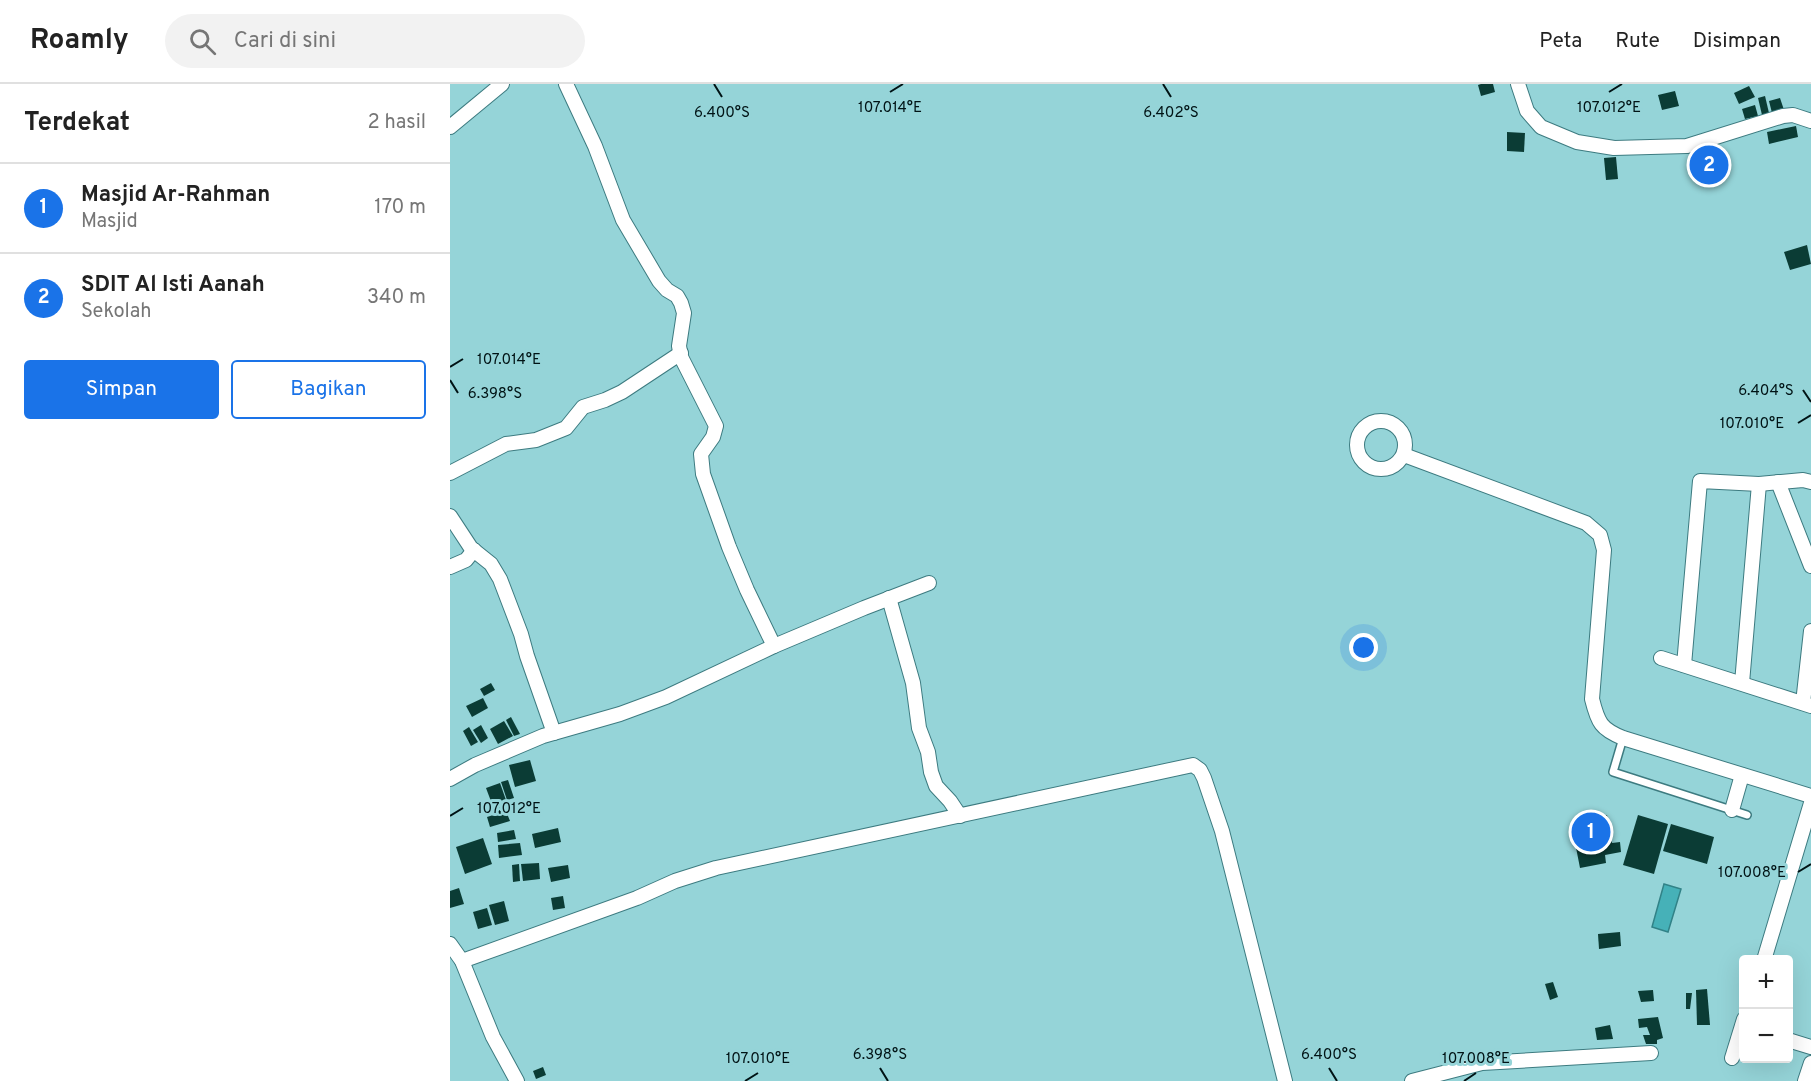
<!DOCTYPE html>
<html lang="id">
<head>
<meta charset="utf-8">
<style>
  :root { --surface:#fff; --page:#f2f2f2; --text:#222; --muted:#767676; --line:#e0e0e0; --accent:#1a73e8 }
  body { margin:0; font-family:Overpass,sans-serif; background:var(--page); color:var(--text) }
  .controls { position:absolute; right:18px; bottom:18px; display:grid; overflow:hidden; border-radius:6px; box-shadow:0 6px 24px #0002 }
  .controls button { width:54px; height:54px; display:grid; place-items:center; padding:0; border:0; border-bottom:2px solid var(--line); background:var(--surface); color:var(--text); font:30px sans-serif }
  .you { position:absolute; left:914px; top:564px; width:21px; height:21px; margin:-15px; border:4px solid #fff; border-radius:50%; background:#1a73e8; box-shadow:0 0 0 9px #1a73e833 }
  .badge { display:grid; place-items:center; width:39px; height:39px; border-radius:50%; background:var(--accent); color:#fff; font-size:20px; font-weight:700 }
  .pin { position:absolute; translate:-50% -50%; border:3px solid #fff; box-shadow:0 2px 6px #0006 }
  .list { margin:0; padding:0; list-style:none }
  h2 { display:flex; justify-content:space-between; align-items:center; height:78px; margin:0; padding:0 24px; font-size:26px }
  h2 small { font-size:20px; font-weight:400; color:var(--muted) }
  .list li { display:grid; grid-template-columns:39px 1fr auto; gap:18px; align-items:center; box-sizing:border-box; height:90px; padding:0 24px; border-top:2px solid var(--line) }
  .list b { display:block; font-size:22px; white-space:nowrap }
  .list p { margin:0; font-size:20px; white-space:nowrap; color:var(--muted) }
  .list em { font-size:20px; font-style:normal; color:var(--muted) }
  .actions { display:flex; gap:12px; padding:18px 24px }
  .actions a { flex:1; padding:14px 0; border:2px solid var(--accent); border-radius:6px; text-align:center; font-size:21px; color:var(--accent) }
  .actions .main { background:var(--accent); color:#fff }
  .icon { flex:none; width:33px; height:33px; fill:none; stroke:currentColor; stroke-width:2; stroke-linecap:round; stroke-linejoin:round }
  .map { position:relative; flex:none; width:1361px; height:997px; overflow:hidden }
  header { display:flex; align-items:center; gap:36px; box-sizing:border-box; height:84px; padding:0 30px; background:var(--surface); border-bottom:2px solid var(--line) }
  header strong { font-size:28px }
  nav { display:flex; gap:33px; margin-inline-start:auto; font-size:21px }
  .search { width:420px; height:54px; background:var(--page); display:flex; align-items:center; gap:15px; box-sizing:border-box; padding:0 21px; border-radius:33px; color:var(--muted); font-size:22px }
  main { display:flex }
  aside { flex:1; background:var(--surface) }
  .map>svg:first-child { display:block }
  .water { fill:#46b1b8; stroke:#318287; stroke-width:1.5 }
  .building { fill:#0b3c35 }
  .lines { fill:none; stroke-linecap:round; stroke-linejoin:round }
  .service-casing { stroke:#3d7b80; stroke-width:10 }
  .minor-casing { stroke:#3d7b80; stroke-width:16 }
  .service { stroke:#fff; stroke-width:7 }
  .minor { stroke:#fff; stroke-width:14 }
  .ticks { fill:none; stroke:#001315; stroke-width:2 }
  .ticks-label { font-size:15px; text-anchor:middle; fill:#001315; stroke:#95d4d8; stroke-width:6; stroke-linejoin:round; paint-order:stroke }
</style>
</head>
<body>
<header>
<strong>Roamly</strong>
<div class="search"><svg class="icon" aria-label="search" viewBox="0 0 24 24"><circle cx="10" cy="10" r="6"/><path d="M15 15l6 6"/></svg>Cari di sini</div>
<nav><a>Peta</a><a>Rute</a><a>Disimpan</a></nav>
</header>
<main>
<aside>
<h2>Terdekat<small>2 hasil</small></h2>
<ul class="list">
<li><span class="badge">1</span><div><b>Masjid Ar-Rahman</b><p>Masjid</p></div><em>170 m</em></li>
<li><span class="badge">2</span><div><b>SDIT Al Isti Aanah</b><p>Sekolah</p></div><em>340 m</em></li>
</ul>
<div class="actions"><a class="main">Simpan</a><a>Bagikan</a></div>
</aside>
<div class="map">
<svg width="1361" height="997" viewBox="0 0 1361 997">
  <rect width="100%" height="100%" fill="#95d4d8"/>
  <polygon class="water" points="1214,800 1231,805 1218,848 1202,843"/>
  <g class="building">
    <polygon points="1031,0 1043,0 1045,8 1031,12 1028,1"/>
    <polygon points="1299,2 1305,13 1289,20 1284,9"/>
    <polygon points="1225,7 1229,22 1212,26 1208,11"/>
    <polygon points="1315,12 1319,29 1312,31 1308,14"/>
    <polygon points="1330,14 1334,26 1322,29 1319,17"/>
    <polygon points="1305,21 1308,32 1295,35 1292,25"/>
    <polygon points="1346,42 1348,53 1319,60 1317,48"/>
    <polygon points="1057,48 1075,49 1074,68 1057,67"/>
    <polygon points="1166,73 1168,95 1156,96 1154,74"/>
    <polygon points="1357,161 1361,180 1340,186 1334,168"/>
    <polygon points="41,599 45,606 34,612 30,605"/>
    <polygon points="33,614 38,624 22,633 16,622"/>
    <polygon points="61,633 70,650 64,652 56,636"/>
    <polygon points="54,637 63,652 48,660 40,645"/>
    <polygon points="31,641 38,654 31,659 23,646"/>
    <polygon points="19,643 28,658 21,662 13,647"/>
    <polygon points="80,676 86,697 65,703 59,681"/>
    <polygon points="58,696 64,714 57,716 51,698"/>
    <polygon points="50,699 56,716 42,720 36,704"/>
    <polygon points="55,718 58,726 43,730 41,722"/>
    <polygon points="56,727 60,737 40,743 37,733"/>
    <polygon points="1157,731 1162,759 1170,758 1171,768 1155,771 1156,779 1130,784 1121,738"/>
    <polygon points="1188,731 1218,740 1204,790 1173,781"/>
    <polygon points="1221,740 1264,753 1257,780 1213,767"/>
    <polygon points="108,744 111,758 85,764 82,750"/>
    <polygon points="64,746 66,755 48,758 47,749"/>
    <polygon points="33,754 42,780 15,790 6,763"/>
    <polygon points="70,759 72,771 49,774 48,761"/>
    <polygon points="89,779 90,795 73,797 71,780"/>
    <polygon points="69,780 70,797 63,798 62,781"/>
    <polygon points="118,781 120,794 101,798 98,784"/>
    <polygon points="9,804 14,820 0,824 0,807"/>
    <polygon points="113,812 115,824 103,826 101,814"/>
    <polygon points="54,817 59,837 45,841 39,821"/>
    <polygon points="37,824 42,841 28,845 23,828"/>
    <polygon points="1170,848 1171,862 1149,865 1148,850"/>
    <polygon points="1103,898 1108,913 1100,916 1095,900"/>
    <polygon points="1257,905 1260,941 1247,941 1246,906"/>
    <polygon points="1203,906 1204,917 1191,918 1188,907"/>
    <polygon points="1236,909 1242,909 1240,925 1236,925"/>
    <polygon points="1208,933 1213,954 1207,956 1207,960 1196,960 1193,951 1200,951 1197,943 1189,944 1188,935"/>
    <polygon points="1160,941 1163,955 1147,956 1145,944"/>
    <polygon points="93,983 96,991 86,995 83,987"/>
  </g>
  <g class="lines">
    <g class="service-casing">
      <polyline id="service" points="1173,654 1163,688 1297,731"/>
    </g>
    <g class="minor-casing">
      <g id="minor">
        <polyline points="1068,0 1077,27 1091,43 1127,58 1164,64 1237,62 1333,32 1343,31 1361,37"/>
        <polyline points="0,43 52,0"/>
        <circle cx="931" cy="361" r="24"/>
        <path d="M954 371 1136 439 1150 451 1154 466 1142 615C1148 639 1151 645 1173 654L1361 712"/>
        <polyline points="0,389 56,360 86,356 116,344 133,323 155,316 172,308 231,269"/>
        <polyline points="1328,398 1361,482"/>
        <polyline points="0,432 21,464 41,480 50,495 71,550 77,572 104,649"/>
        <polyline points="0,483 16,476 24,466"/>
        <polyline points="439,514 463,599 469,644 478,668 481,688 486,702 500,717 510,732"/>
        <polyline points="324,562 414,524 479,499"/>
        <polyline points="1211,574 1361,622"/>
        <polyline points="1234,581 1250,397 1309,400 1353,396 1361,398"/>
        <polyline points="1292,599 1309,400"/>
        <polyline points="1353,619 1361,547"/>
        <polyline points="0,695 25,681 93,652 170,630 216,613 324,562 297,506 279,463 253,390 251,370 263,353 266,342 231,273 229,262 234,229 231,219 227,212 217,206 209,197 173,136 145,62 116,0"/>
        <polyline points="1282,726 1292,691"/>
        <polyline points="0,860 12,877 43,953 67,997"/>
        <polyline points="1314,876 1361,719"/>
        <polyline points="12,877 187,814 225,797 266,784 743,681 750,686 754,694 772,747 835,997"/>
        <polyline points="1338,956 1361,963"/>
        <polyline points="1282,974 1294,935"/>
        <polyline points="962,997 1032,979 1201,969"/>
        <polyline points="1355,997 1361,979"/>
      </g>
    </g>
    <use href="#service" class="service"/>
    <use href="#minor" class="minor"/>
  </g>
  <path class="ticks" d="M264 0 272 13M713 0 721 13M440 8 453 0M1159 8 1172 0M0 283 13 275M0 296 8 309M1353 306 1361 318M1348 339 1361 331M0 732 13 724M1348 788 1361 780M430 984 438 997M879 984 887 997M295 997 308 989M1014 997 1026 989"/>
  <g class="ticks-label">
    <text x="440" y="28">107.014°E</text>
    <text x="1159" y="28">107.012°E</text>
    <text x="272" y="33">6.400°S</text>
    <text x="721" y="33">6.402°S</text>
    <text x="59" y="280">107.014°E</text>
    <text x="1316" y="311">6.404°S</text>
    <text x="45" y="314">6.398°S</text>
    <text x="1302" y="344">107.010°E</text>
    <text x="59" y="729">107.012°E</text>
    <text x="1302" y="793">107.008°E</text>
    <text x="430" y="975">6.398°S</text>
    <text x="879" y="975">6.400°S</text>
    <text x="308" y="979">107.010°E</text>
    <text x="1026" y="979">107.008°E</text>
  </g>
</svg>
<div class="controls">
<button>+</button>
<button>−</button>
</div>
<div class="you"></div>
<div class="pin badge" style="left:1141px;top:748px">1</div>
<div class="pin badge" style="left:1259px;top:81px">2</div>
</div>
</main>
</body>
</html>
